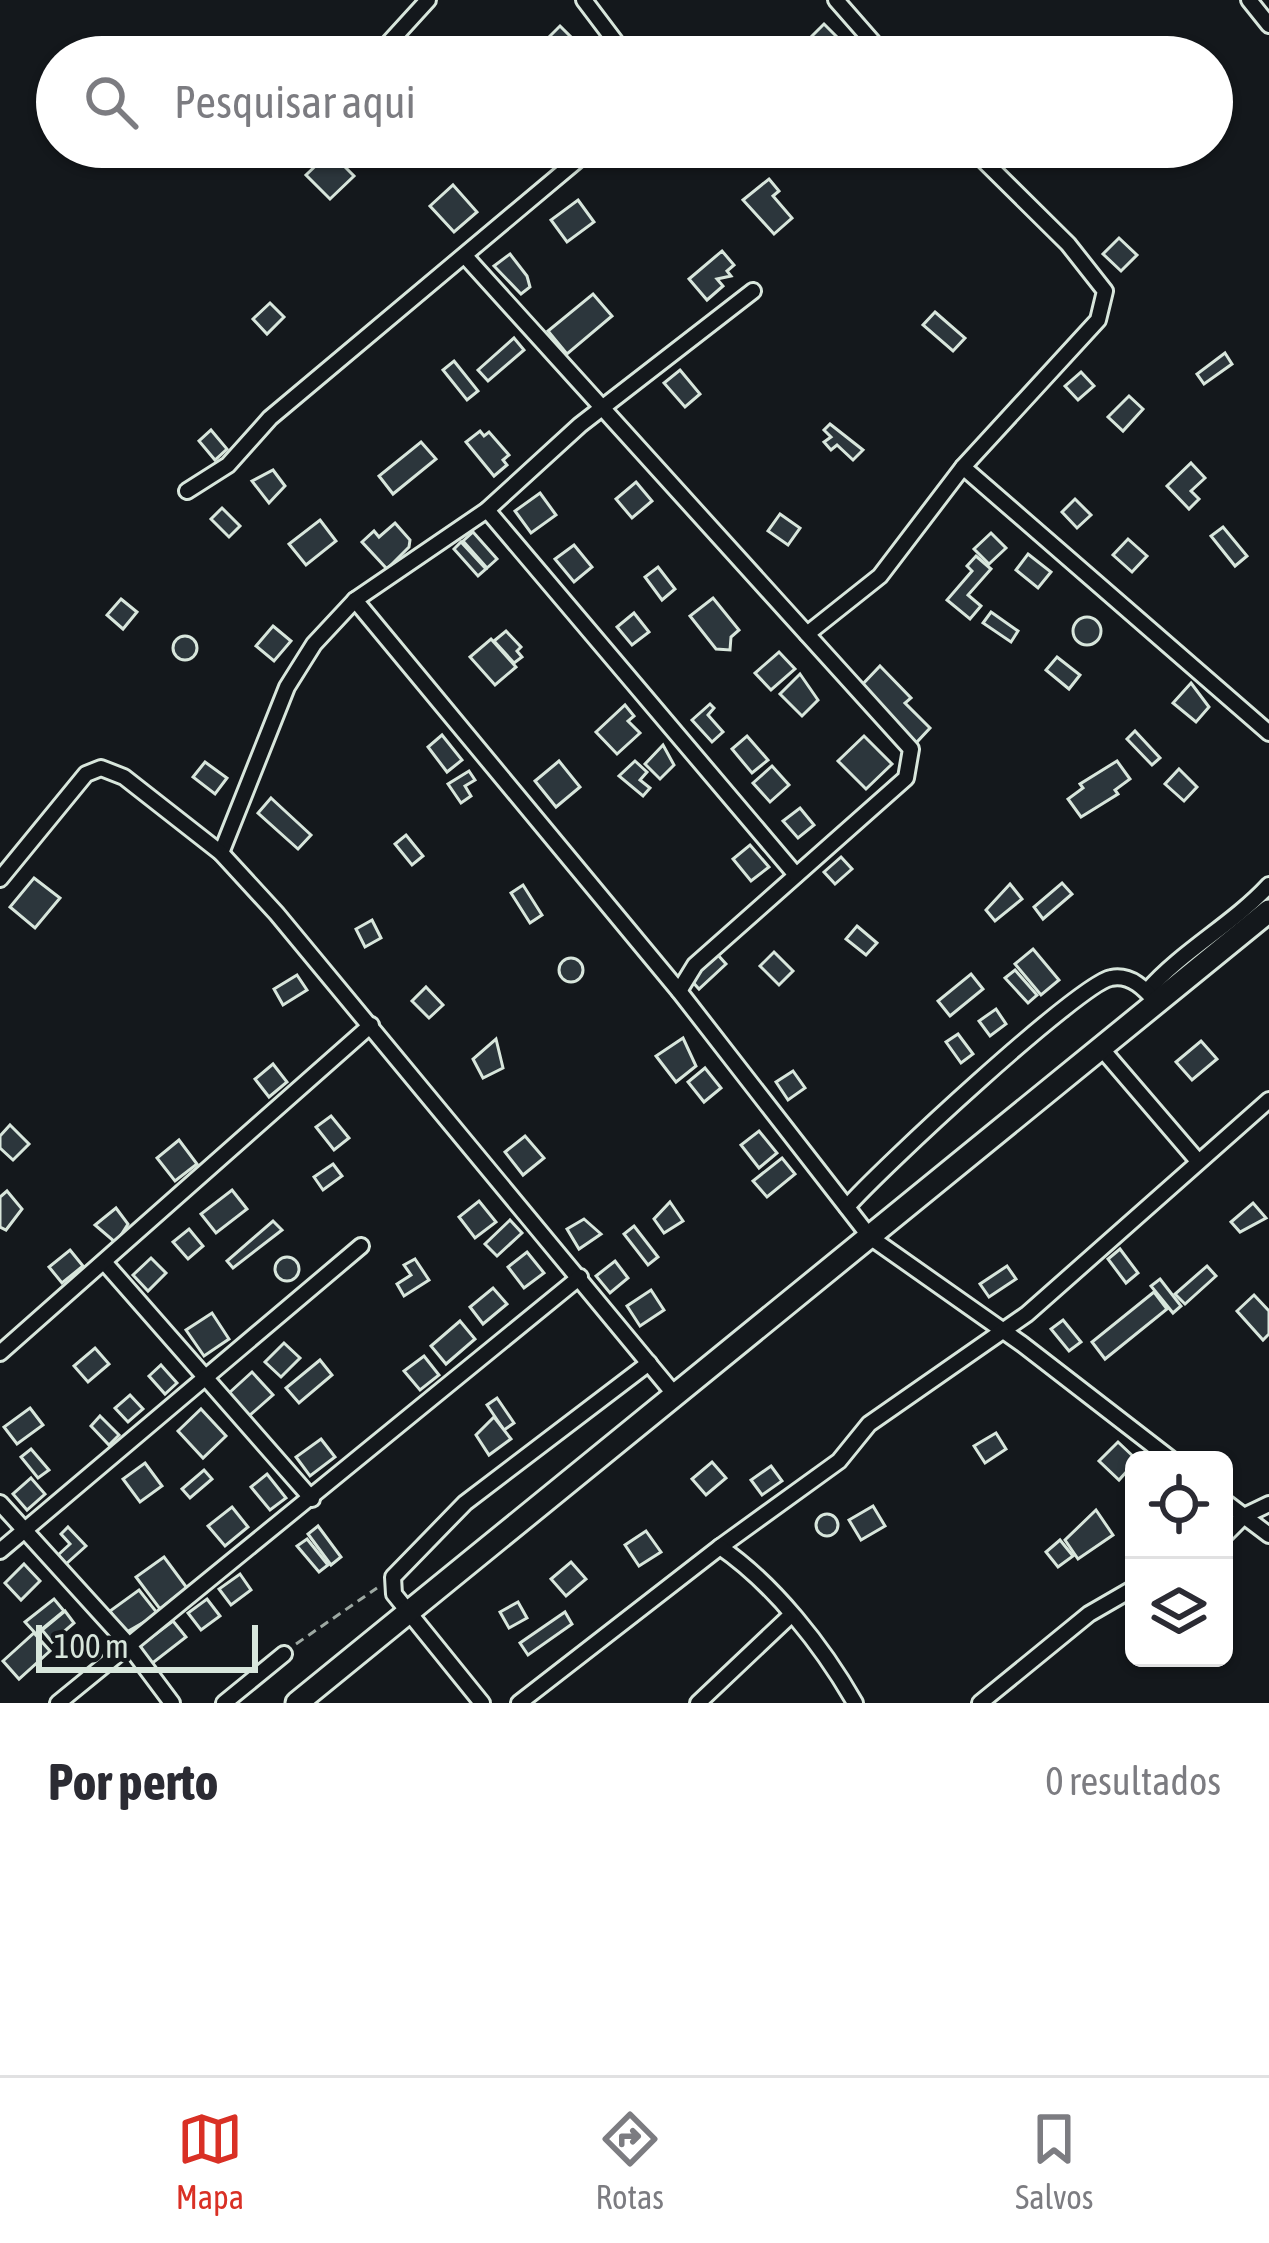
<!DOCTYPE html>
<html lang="pt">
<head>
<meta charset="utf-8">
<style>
  :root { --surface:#fff; --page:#f2f2f3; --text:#2b2b33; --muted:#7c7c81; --line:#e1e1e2; --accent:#d93025 }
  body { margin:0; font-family:"Asap Condensed",sans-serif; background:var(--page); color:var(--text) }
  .controls { position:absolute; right:36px; bottom:36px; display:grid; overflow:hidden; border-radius:18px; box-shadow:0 3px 9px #0004 }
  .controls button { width:108px; height:108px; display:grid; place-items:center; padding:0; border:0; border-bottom:3px solid var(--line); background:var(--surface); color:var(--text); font:60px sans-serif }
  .scale { position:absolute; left:36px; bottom:30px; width:222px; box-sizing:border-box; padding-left:12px; border:6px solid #d8e6dc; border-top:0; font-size:33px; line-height:42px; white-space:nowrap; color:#d8e6dc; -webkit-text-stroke:9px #14181c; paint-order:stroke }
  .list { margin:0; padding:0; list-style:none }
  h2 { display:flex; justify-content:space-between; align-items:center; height:156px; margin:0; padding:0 48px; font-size:51px }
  h2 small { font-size:39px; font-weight:400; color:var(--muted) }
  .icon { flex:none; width:66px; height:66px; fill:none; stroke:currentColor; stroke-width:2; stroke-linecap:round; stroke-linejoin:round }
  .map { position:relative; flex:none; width:1269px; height:1703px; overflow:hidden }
  .search { position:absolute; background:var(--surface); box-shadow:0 3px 9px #0004; left:36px; right:36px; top:36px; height:132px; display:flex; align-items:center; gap:30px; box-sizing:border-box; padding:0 42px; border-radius:66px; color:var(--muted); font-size:45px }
  .sheet { height:372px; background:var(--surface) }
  nav { display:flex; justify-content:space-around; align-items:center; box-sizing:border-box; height:168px; border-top:3px solid var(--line); background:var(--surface); font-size:33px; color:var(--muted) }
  nav a { display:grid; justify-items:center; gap:6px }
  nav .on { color:var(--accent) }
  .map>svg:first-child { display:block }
  .building { fill:#2c363c; stroke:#d8e6dc; stroke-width:3 }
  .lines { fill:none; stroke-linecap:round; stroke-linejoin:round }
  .minor-casing { stroke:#d8e6dc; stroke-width:20 }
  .trunk-casing { stroke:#d8e6dc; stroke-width:27 }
  .path { stroke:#9da8a2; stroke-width:3; stroke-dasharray:9 6; stroke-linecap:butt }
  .minor { stroke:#14181c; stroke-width:14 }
  .trunk { stroke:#14181c; stroke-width:21 }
</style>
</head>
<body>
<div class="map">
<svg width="1269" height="1703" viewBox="0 0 1269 1703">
  <rect width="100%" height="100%" fill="#14181c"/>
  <g class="building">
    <polygon points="824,24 857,57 819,57 805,43"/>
    <polygon points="560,26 573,39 552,57 541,45"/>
    <polygon points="330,152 354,176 330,199 306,175"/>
    <polygon points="769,179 779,191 773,196 792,218 774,234 743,200"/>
    <polygon points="453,185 477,212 454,232 430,206"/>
    <polygon points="578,200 594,222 567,242 551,220"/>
    <polygon points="1119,238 1137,255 1121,271 1103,254"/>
    <polygon points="722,251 734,265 727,271 731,276 717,279 723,286 707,300 689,279"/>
    <polygon points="510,254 527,276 530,287 521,294 494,266"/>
    <polygon points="593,294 612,316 567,354 548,331"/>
    <polygon points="270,303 284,317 267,334 253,319"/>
    <polygon points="935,312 965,338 953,351 923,325"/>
    <polygon points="514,338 524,350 488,381 478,370"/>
    <polygon points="1225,353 1232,364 1204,384 1197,374"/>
    <polygon points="454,361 478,391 467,400 443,370"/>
    <polygon points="680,370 700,394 685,407 664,383"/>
    <polygon points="1081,372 1094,386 1078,400 1065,386"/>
    <polygon points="1129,396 1143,409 1123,431 1108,417"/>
    <polygon points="830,424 863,450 853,460 837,445 831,450 824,442 831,437 824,430"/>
    <polygon points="211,430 227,449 215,460 199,441"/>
    <polygon points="480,431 484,436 489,432 509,455 503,460 507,465 494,476 466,442"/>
    <polygon points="421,442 436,459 393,494 379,476"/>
    <polygon points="1191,463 1205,478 1191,491 1199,499 1189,509 1167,486"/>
    <polygon points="273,470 285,486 269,503 252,481"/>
    <polygon points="636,482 652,501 632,518 616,499"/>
    <polygon points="540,493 556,515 531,533 515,511"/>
    <polygon points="1075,499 1091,515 1077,528 1062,512"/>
    <polygon points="222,508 240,526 229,537 211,519"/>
    <polygon points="780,514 800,528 788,545 768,531"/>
    <polygon points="320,520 336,541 306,565 289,544"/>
    <polygon points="395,523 410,540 409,547 387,569 362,542 374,531 379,537"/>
    <polygon points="1223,527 1247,556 1235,566 1211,536"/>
    <polygon points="473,532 497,559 487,568 463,541"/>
    <polygon points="991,533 1006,548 989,564 974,549"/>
    <polygon points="1128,539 1147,556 1132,572 1113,555"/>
    <polygon points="461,542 486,569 478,576 454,549"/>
    <polygon points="574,545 592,567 574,582 555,559"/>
    <polygon points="1028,554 1051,572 1038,588 1016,570"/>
    <polygon points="976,556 991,569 968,595 981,606 970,619 947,600 972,571 967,566"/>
    <polygon points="658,567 675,589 662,600 645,577"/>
    <polygon points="713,598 739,630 731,637 730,650 716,649 690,616"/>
    <polygon points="121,599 137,612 123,629 107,615"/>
    <polygon points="991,612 1018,631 1011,642 983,623"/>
    <polygon points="634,613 649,632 632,645 617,627"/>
    <circle cx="1087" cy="631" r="14"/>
    <polygon points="273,626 291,641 274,661 256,646"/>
    <polygon points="506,631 521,647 517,651 522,657 514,663 494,641"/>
    <circle cx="185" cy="648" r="12"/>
    <polygon points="491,639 516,667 495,685 470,657"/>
    <polygon points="779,652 795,669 771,690 755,673"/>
    <polygon points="1057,657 1080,675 1069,689 1046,670"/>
    <polygon points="880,666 911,698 905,703 930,728 916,743 860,687"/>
    <polygon points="800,674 818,700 802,716 780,694"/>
    <polygon points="1191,683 1209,707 1196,722 1173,703"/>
    <polygon points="710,704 714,708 708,715 723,732 712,742 692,720"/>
    <polygon points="625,705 634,716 628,721 640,733 617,754 596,732"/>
    <polygon points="1135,731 1160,758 1152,765 1127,739"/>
    <polygon points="442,735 462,760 447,772 428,747"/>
    <polygon points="747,736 768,760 752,773 732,749"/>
    <polygon points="864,736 892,764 866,789 838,761"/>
    <polygon points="663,745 674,765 660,779 645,764"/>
    <polygon points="559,761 580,787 556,807 535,781"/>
    <polygon points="635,761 647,772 640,780 650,788 643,796 619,776"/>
    <polygon points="1117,761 1130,779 1115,790 1118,794 1081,817 1068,799 1083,788 1080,784"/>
    <polygon points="205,762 227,778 215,794 193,777"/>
    <polygon points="772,766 789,785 770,802 753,783"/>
    <polygon points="1179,769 1197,787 1184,801 1165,784"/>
    <polygon points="469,771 475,780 465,786 471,796 461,803 448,784"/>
    <polygon points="271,798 311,835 298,849 258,813"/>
    <polygon points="800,808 814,825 798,838 783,821"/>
    <polygon points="406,835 423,856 412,865 395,844"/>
    <polygon points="750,845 769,867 751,881 733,859"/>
    <polygon points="841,857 852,869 835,884 824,872"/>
    <polygon points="34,878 60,898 35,928 10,907"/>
    <polygon points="1062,883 1072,894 1043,919 1034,907"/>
    <polygon points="1010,884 1022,899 995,921 986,910"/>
    <polygon points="523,885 542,915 530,923 511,893"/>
    <polygon points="372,920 381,938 365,947 356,929"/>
    <polygon points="857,926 877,943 866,955 846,939"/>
    <polygon points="1033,949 1059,980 1041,995 1015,964"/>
    <polygon points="774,952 793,971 779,985 760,966"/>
    <polygon points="717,954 726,964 699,989 690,979"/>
    <circle cx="571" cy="970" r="12"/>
    <polygon points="1015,970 1037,995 1028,1003 1005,978"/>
    <polygon points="971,974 983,989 950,1016 938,1001"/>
    <polygon points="297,975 307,990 283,1005 274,989"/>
    <polygon points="426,987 443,1005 429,1018 412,1001"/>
    <polygon points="996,1009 1006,1024 990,1036 979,1021"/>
    <polygon points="958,1034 973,1054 961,1063 946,1042"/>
    <polygon points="683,1038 696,1066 676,1082 656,1056"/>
    <polygon points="496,1039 503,1068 483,1078 473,1059"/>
    <polygon points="1201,1041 1217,1059 1192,1080 1176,1062"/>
    <polygon points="273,1064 287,1082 269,1097 255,1079"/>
    <polygon points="705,1068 721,1088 704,1102 688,1082"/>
    <polygon points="793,1071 805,1088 788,1100 776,1082"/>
    <polygon points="331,1116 349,1138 334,1150 316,1127"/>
    <polygon points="10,1125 29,1144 13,1160 0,1148 0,1136"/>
    <polygon points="759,1131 777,1153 759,1168 741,1145"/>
    <polygon points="525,1136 544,1158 523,1175 505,1152"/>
    <polygon points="179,1140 197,1164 175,1181 157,1158"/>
    <polygon points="782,1158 795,1174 767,1197 753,1181"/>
    <polygon points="333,1164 342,1176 323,1190 314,1177"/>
    <polygon points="232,1190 247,1209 216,1233 201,1214"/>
    <polygon points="7,1191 22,1209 6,1230 0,1227 0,1197"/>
    <polygon points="479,1201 496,1222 475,1238 459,1217"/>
    <polygon points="670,1202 683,1221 664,1233 654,1219"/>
    <polygon points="1253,1203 1266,1218 1240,1232 1231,1222"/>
    <polygon points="116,1208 128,1224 116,1243 95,1225"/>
    <polygon points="584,1219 601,1234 579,1249 567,1229"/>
    <polygon points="510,1220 522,1233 497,1256 485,1244"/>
    <polygon points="273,1221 282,1230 233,1268 227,1261"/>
    <polygon points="634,1226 658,1257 648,1265 624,1234"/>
    <polygon points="189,1229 203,1246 188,1259 173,1242"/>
    <polygon points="1120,1249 1138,1273 1126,1283 1108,1259"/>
    <polygon points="70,1250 83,1266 62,1283 49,1267"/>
    <polygon points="527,1252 544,1273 524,1288 508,1267"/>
    <circle cx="287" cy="1269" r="12"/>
    <polygon points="151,1258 166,1273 148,1291 133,1275"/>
    <polygon points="415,1259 429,1280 404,1296 397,1284 411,1275 404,1265"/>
    <polygon points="615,1261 628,1278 610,1293 596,1276"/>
    <polygon points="1007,1266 1016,1279 989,1297 980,1284"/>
    <polygon points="1207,1266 1216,1276 1185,1304 1175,1294"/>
    <polygon points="1160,1279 1181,1306 1173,1313 1151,1286"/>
    <polygon points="493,1288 507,1304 483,1324 470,1307"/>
    <polygon points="651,1290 664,1310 640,1326 627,1306"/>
    <polygon points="1154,1292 1167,1309 1105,1359 1092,1342"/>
    <polygon points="1254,1295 1269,1311 1269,1334 1263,1340 1237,1311"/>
    <polygon points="212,1313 229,1339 204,1356 186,1330"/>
    <polygon points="1063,1320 1081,1342 1069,1351 1051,1329"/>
    <polygon points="460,1321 475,1339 446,1364 431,1346"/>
    <polygon points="284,1343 300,1358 281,1377 265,1362"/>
    <polygon points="95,1348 109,1364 88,1382 74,1366"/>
    <polygon points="424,1356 439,1375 420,1390 404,1371"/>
    <polygon points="320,1360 332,1375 299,1403 286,1388"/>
    <polygon points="161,1365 177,1383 165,1394 149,1376"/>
    <polygon points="252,1372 273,1395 249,1416 229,1393"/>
    <polygon points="130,1395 143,1409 128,1422 115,1408"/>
    <polygon points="497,1398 514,1423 504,1430 487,1405"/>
    <polygon points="30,1408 43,1425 17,1444 4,1427"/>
    <polygon points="201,1409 226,1436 203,1458 178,1431"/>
    <polygon points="100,1416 119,1435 109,1445 91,1426"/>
    <polygon points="494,1417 511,1439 489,1455 476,1435"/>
    <polygon points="996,1433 1006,1449 985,1463 974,1446"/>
    <polygon points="321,1439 335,1457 310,1476 296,1457"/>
    <polygon points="1118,1442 1137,1460 1119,1480 1099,1461"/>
    <polygon points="31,1449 49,1470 38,1478 21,1457"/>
    <polygon points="712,1462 726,1478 706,1495 692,1479"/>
    <polygon points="145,1463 162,1486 140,1502 123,1479"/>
    <polygon points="771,1466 782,1481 762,1495 751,1480"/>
    <polygon points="204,1470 212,1479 190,1498 182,1489"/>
    <polygon points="267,1474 286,1498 270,1510 251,1487"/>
    <polygon points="31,1478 45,1494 27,1510 13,1494"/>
    <polygon points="873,1506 885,1526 861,1540 849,1520"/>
    <polygon points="232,1507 248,1527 225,1546 208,1526"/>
    <polygon points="1096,1510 1113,1535 1078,1559 1065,1540"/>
    <circle cx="827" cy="1525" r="11"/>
    <polygon points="318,1526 341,1557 331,1565 308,1534"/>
    <polygon points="68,1527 86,1546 66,1564 58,1555 70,1544 61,1534"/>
    <polygon points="646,1531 661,1552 639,1566 625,1545"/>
    <polygon points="307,1539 328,1565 319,1572 297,1546"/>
    <polygon points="1060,1540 1073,1556 1058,1567 1046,1552"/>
    <polygon points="164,1557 187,1588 160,1609 136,1577"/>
    <polygon points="571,1562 586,1579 566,1596 551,1579"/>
    <polygon points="24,1564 40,1581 21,1600 5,1583"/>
    <polygon points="240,1574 251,1590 231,1605 219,1589"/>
    <polygon points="139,1590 158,1614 125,1633 110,1611"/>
    <polygon points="54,1599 64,1611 36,1634 25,1622"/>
    <polygon points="207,1599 220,1616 201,1630 188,1613"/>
    <polygon points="518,1602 527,1618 509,1628 500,1612"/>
    <polygon points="65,1611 74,1623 52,1642 42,1630"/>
    <polygon points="565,1612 572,1624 528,1655 520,1643"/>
    <polygon points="173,1621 186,1637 150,1665 137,1648"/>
    <polygon points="34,1633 50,1651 19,1679 3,1661"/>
  </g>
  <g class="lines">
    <g class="minor-casing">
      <g id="minor">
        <polyline points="584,0 627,57"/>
        <polyline points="836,0 886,57"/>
        <polyline points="1249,0 1269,25"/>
        <polyline points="376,57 428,0"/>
        <polyline points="465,256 911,749 906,778 695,965 679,991"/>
        <polyline points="963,467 1269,733"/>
        <polyline points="187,491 228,465 270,418 593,147"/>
        <polyline points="487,510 796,875"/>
        <polyline points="355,600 679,991 870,1237 1022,1344 1172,1460"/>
        <polyline points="807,634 880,576 963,467 1098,320 1105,291 1068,244 970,147"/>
        <polyline points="221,853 287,687 314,644 355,600 487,510 580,425 753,291"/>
        <polyline points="0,879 86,774 101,768 124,777 221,853 277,914 675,1395"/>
        <path d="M1147 991C1183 950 1232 925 1269 885"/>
        <polyline points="1101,1048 1197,1160"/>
        <path d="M847 1207C877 1172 1080 983 1111 978 1131 974 1145 989 1157 1003"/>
        <polyline points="105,1263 312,1499"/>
        <polyline points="0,1353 371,1025"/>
        <polyline points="1224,1501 1269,1535"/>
        <polyline points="0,1503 128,1644 172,1703"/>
        <polyline points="1224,1536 1244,1516 1269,1504"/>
        <polyline points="720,1547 839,1461 869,1424 1027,1314 1269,1100"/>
        <polyline points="0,1551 361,1246"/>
        <polyline points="58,1703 580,1277"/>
        <polyline points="224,1703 284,1654"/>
        <polyline points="482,1703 394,1594 393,1577 465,1503 649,1363"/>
        <path d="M519 1703 720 1547C774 1584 823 1647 855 1703"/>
        <polyline points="698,1703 790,1616"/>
        <polyline points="980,1703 1089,1614 1134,1588"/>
      </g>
    </g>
    <g class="trunk-casing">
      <polyline id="trunk" points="297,1703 1269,911"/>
    </g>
    <polyline class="path" points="296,1644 377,1588"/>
    <use href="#minor" class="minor"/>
    <use href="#trunk" class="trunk"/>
  </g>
</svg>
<div class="controls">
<button><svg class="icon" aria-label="locate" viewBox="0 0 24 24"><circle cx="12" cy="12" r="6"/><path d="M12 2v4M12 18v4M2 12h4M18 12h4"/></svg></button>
<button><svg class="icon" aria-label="layers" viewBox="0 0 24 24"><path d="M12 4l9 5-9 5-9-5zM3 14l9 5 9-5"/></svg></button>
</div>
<div class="scale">100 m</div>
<div class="search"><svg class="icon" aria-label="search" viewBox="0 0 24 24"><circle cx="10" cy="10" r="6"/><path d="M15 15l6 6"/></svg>Pesquisar aqui</div>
</div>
<section class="sheet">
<h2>Por perto<small>0 resultados</small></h2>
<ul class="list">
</ul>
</section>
<nav>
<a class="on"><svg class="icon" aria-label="map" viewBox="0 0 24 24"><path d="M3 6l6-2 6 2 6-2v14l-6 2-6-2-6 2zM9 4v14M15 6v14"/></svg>Mapa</a>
<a><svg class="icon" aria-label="directions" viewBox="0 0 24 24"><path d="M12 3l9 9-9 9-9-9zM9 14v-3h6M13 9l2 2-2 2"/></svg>Rotas</a>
<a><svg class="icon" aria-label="saved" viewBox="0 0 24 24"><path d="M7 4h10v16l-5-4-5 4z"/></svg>Salvos</a>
</nav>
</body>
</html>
